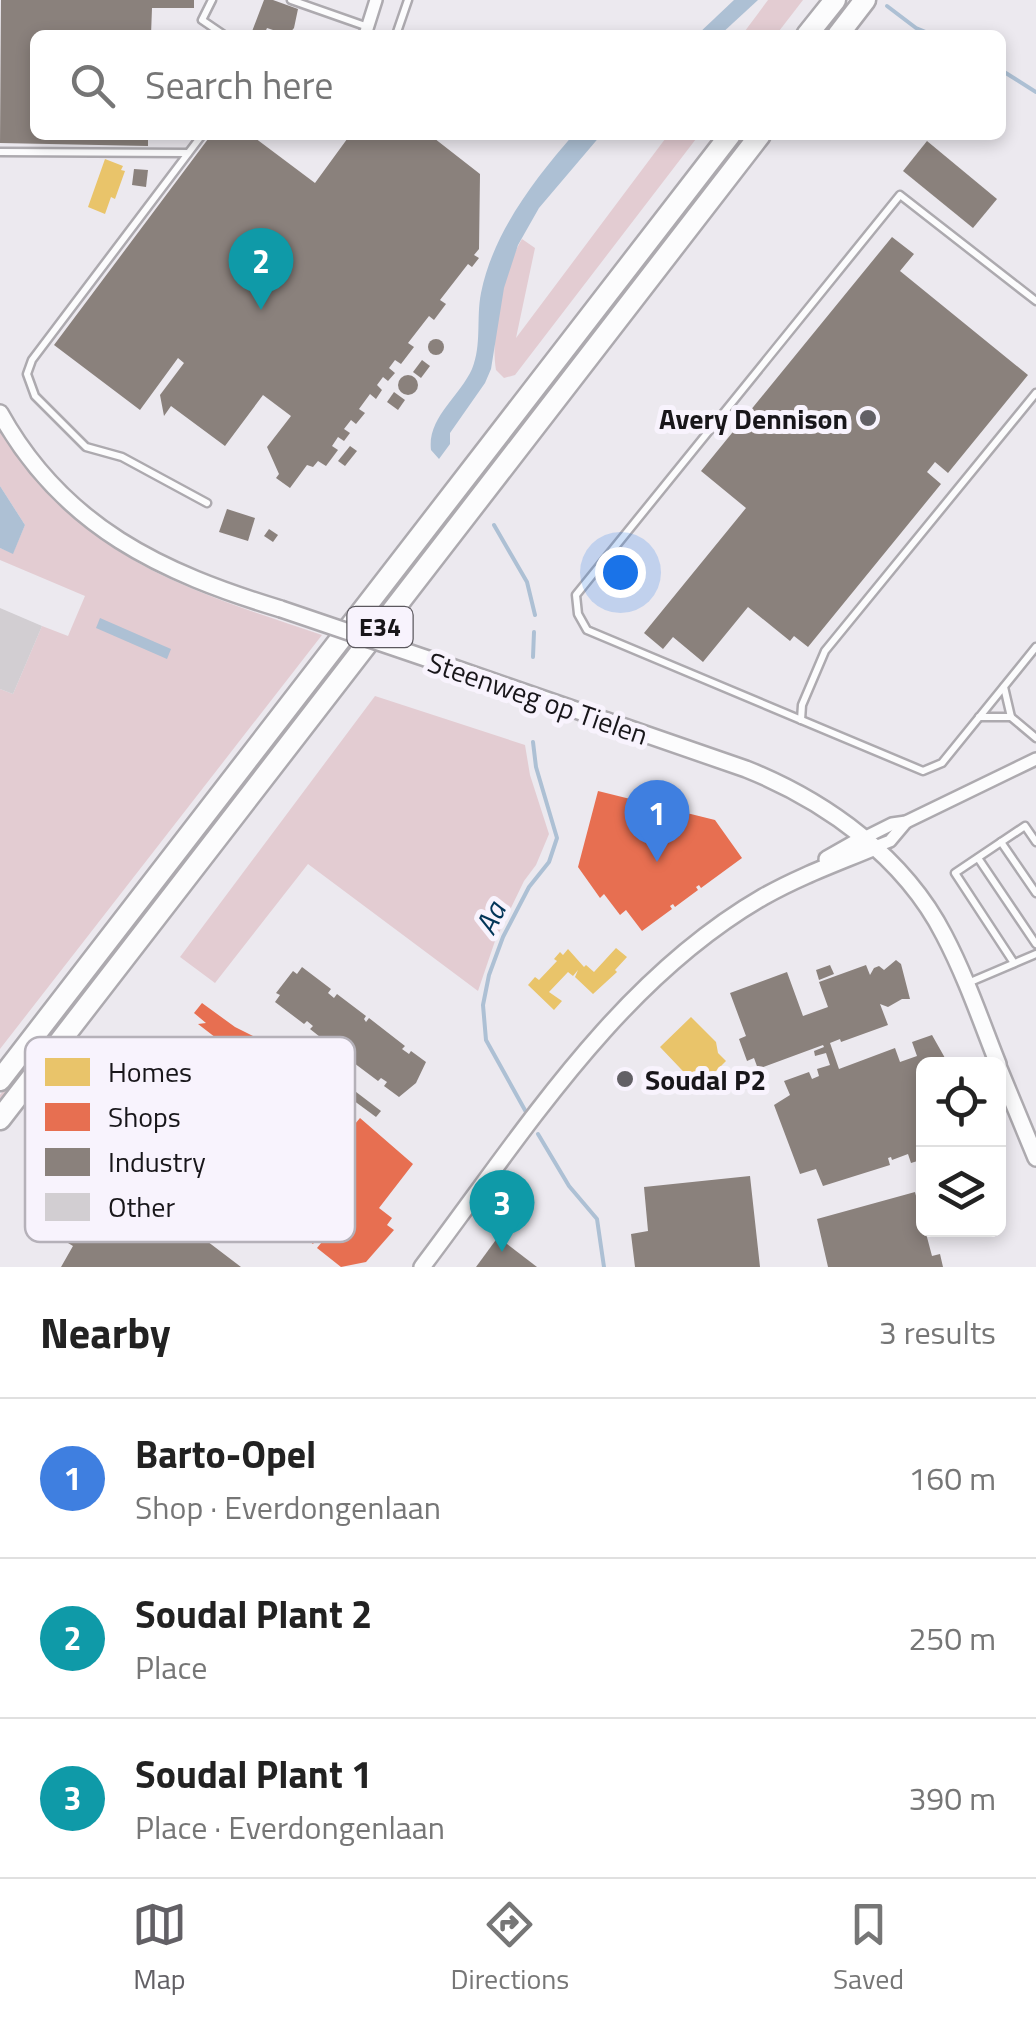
<!DOCTYPE html>
<html lang="en">
<head>
<meta charset="utf-8">
<style>
  :root { --surface:#fff; --page:#f6f6f6; --text:#222; --muted:#767676; --line:#e0e0e0; --accent:#626065 }
  body { margin:0; font-family:"Titillium Web",sans-serif; background:var(--page); color:var(--text) }
  .controls { position:absolute; right:30px; bottom:30px; display:grid; overflow:hidden; border-radius:15px; box-shadow:0 5px 15px #0003 }
  .controls button { width:90px; height:90px; display:grid; place-items:center; padding:0; border:0; border-bottom:2px solid var(--line); background:var(--surface); color:var(--text); font:50px sans-serif }
  .you { position:absolute; left:620px; top:572px; width:35px; height:35px; margin:-25px; border:8px solid #fff; border-radius:50%; background:#1a73e8; box-shadow:0 0 0 15px #1a73e833 }
  .badge { display:grid; place-items:center; width:65px; height:65px; border-radius:50%; background:var(--accent); color:#fff; font-size:32px; font-weight:700 }
  .pin { position:absolute; translate:-50% -82px; filter:drop-shadow(0 2px 5px #0008) }
  .pin::after { content:''; position:absolute; top:52px; width:35px; height:30px; background:inherit; clip-path:polygon(0 0,100% 0,50% 100%) }
  .list { margin:0; padding:0; list-style:none }
  h2 { display:flex; justify-content:space-between; align-items:center; height:130px; margin:0; padding:0 40px; font-size:42px }
  h2 small { font-size:32px; font-weight:400; color:var(--muted) }
  .list li { display:grid; grid-template-columns:65px 1fr auto; gap:30px; align-items:center; box-sizing:border-box; height:160px; padding:0 40px; border-top:2px solid var(--line) }
  .list b { display:block; font-size:38px; white-space:nowrap }
  .list p { margin:0; font-size:32px; white-space:nowrap; color:var(--muted) }
  .list em { font-size:32px; font-style:normal; color:var(--muted) }
  .icon { flex:none; width:55px; height:55px; fill:none; stroke:currentColor; stroke-width:2; stroke-linecap:round; stroke-linejoin:round }
  .map { position:relative; flex:none; width:1036px; height:1267px; overflow:hidden }
  .search { position:absolute; background:var(--surface); box-shadow:0 5px 15px #0003; left:30px; right:30px; top:30px; height:110px; display:flex; align-items:center; gap:25px; box-sizing:border-box; padding:0 35px; border-radius:15px; color:var(--muted); font-size:38px }
  .sheet { height:610px; background:var(--surface) }
  nav { display:flex; justify-content:space-around; align-items:center; box-sizing:border-box; height:140px; border-top:2px solid var(--line); background:var(--surface); font-size:28px; color:var(--muted) }
  nav a { display:grid; justify-items:center; gap:5px }
  nav .on { color:var(--accent) }
  .map>svg:first-child { display:block }
  .green { fill:#e3ccd2 }
  .water { fill:#adc0d4 }
  .homes { fill:#e9c46a }
  .shops { fill:#e76f51 }
  .industry { fill:#8a817c }
  .lines { fill:none; stroke-linecap:round; stroke-linejoin:round }
  .stream { stroke:#adc0d4; stroke-width:4 }
  .building { fill:#d2ced2 }
  .service-casing { stroke:#adaaaf; stroke-width:11 }
  .minor-casing { stroke:#adaaaf; stroke-width:16 }
  .tertiary-casing { stroke:#adaaaf; stroke-width:20 }
  .motorway-casing { stroke:#adaaaf; stroke-width:25 }
  .service { stroke:#fcfcfd; stroke-width:6 }
  .minor { stroke:#fcfcfd; stroke-width:11 }
  .tertiary { stroke:#fcfcfd; stroke-width:15 }
  .motorway { stroke:#fcfcfd; stroke-width:20 }
  .tertiary-bridge-casing { stroke:#adaaaf; stroke-width:20; stroke-linecap:butt }
  .tertiary-bridge { stroke:#fcfcfd; stroke-width:15 }
  .poi-dot { fill:#626065; stroke:#f8f3fd; stroke-width:4 }
  .labels { text-anchor:middle; dominant-baseline:central; stroke-width:10; stroke-linejoin:round; paint-order:stroke }
  .shield { fill:#f8f3fd; stroke:#5b585e; stroke-width:2.5 }
  .shield-label { font-size:25px; font-weight:bold; fill:#18161a }
  .poi-label { font-size:28px; font-weight:bold; fill:#18161a; stroke:#f8f3fd; text-anchor:end }
  .street-label { font-size:28px; fill:#18161a; stroke:#f8f3fd }
  .water-label { font-size:30px; font-style:italic; fill:#023558; stroke:#f8f3fd }
  .key { fill:#f8f3fd; stroke:#b5b1b9; stroke-width:2.5 }
  .key-label { font-size:28px; fill:#18161a }
</style>
</head>
<body>
<div class="map">
<svg width="1036" height="1267" viewBox="0 0 1036 1267">
  <rect width="100%" height="100%" fill="#ece9ef"/>
  <g class="green">
    <polygon points="768,0 803,0 776,35 742,35"/>
    <path d="M668 135H699L515 375 504 378 496 370C490 335 503 270 522 239L535 248 516 338Z"/>
    <path d="M0 432C89 562 180 587 322 635L0 1049V689L13 694 42 626 68 636 85 596 0 560V548L13 553 25 525 0 486Z"/>
    <polygon points="349,644 354,647 0,1105 0,1095"/>
    <polygon points="375,696 525,745 530,775 549,834 536,865 524,881 495,941 478,991 308,864 215,983 180,957"/>
  </g>
  <g class="water">
    <polygon points="734,0 758,0 720,35 697,35"/>
    <path d="M573 135H601L539 208 518 245 504 288 491 369 485 383 450 433V444L439 459 431 450C427 418 460 396 472 369 482 345 476 318 481 293 493 233 534 180 573 135Z"/>
    <polygon points="0,486 25,525 13,554 0,548"/>
    <polygon points="100,618 171,649 167,659 96,628"/>
  </g>
  <g class="homes">
    <polygon points="105,159 123,166 121,170 125,171 115,199 111,197 105,214 88,207"/>
    <polygon points="616,948 627,957 615,970 617,972 593,994 575,977 578,970 573,976 568,972 549,992 562,1001 554,1010 528,985 535,977 539,980 557,961 554,959 560,952 563,955 568,949 584,967 586,965 594,972"/>
    <polygon points="691,1017 716,1042 718,1053 726,1061 699,1088 660,1047"/>
  </g>
  <g class="shops">
    <polygon points="598,791 715,820 742,858 701,888 699,885 696,887 698,890 675,907 673,904 670,906 672,909 642,931 626,910 620,915 604,894 600,898 578,867"/>
    <polygon points="202,1003 235,1027 261,1040 272,1051 270,1054 300,1077 291,1088 349,1131 360,1118 413,1164 379,1208 392,1218 387,1225 394,1230 366,1262 341,1267 317,1248 336,1225 330,1221 313,1244 138,1112 151,1095 147,1091 161,1074 177,1069 192,1076 220,1041 198,1024 206,1023 194,1013"/>
  </g>
  <g class="industry">
    <polygon points="1,0 194,0 194,8 152,8 151,35 35,35 35,135 148,135 148,146 0,143"/>
    <polygon points="264,0 273,0 298,9 294,28 288,35 267,28 264,35 251,34"/>
    <polygon points="211,135 251,135 315,183 350,135 430,135 480,174 479,249 474,255 479,258 472,267 468,264 440,300 446,304 434,320 429,316 408,343 414,347 401,364 395,360 389,368 395,373 388,381 383,377 377,385 382,390 376,399 370,394 359,409 365,413 356,424 351,420 344,429 350,433 344,441 338,437 332,446 338,450 326,466 318,461 313,467 307,465 290,488 276,478 279,474 267,447 291,416 263,395 225,446 171,406 164,416 160,395 184,363 178,358 140,410 54,345"/>
    <polygon points="927,141 997,199 973,228 903,171"/>
    <polygon points="134,169 148,170 146,187 132,185"/>
    <polygon points="892,237 914,254 900,271 1028,375 948,473 935,462 927,472 941,484 808,647 794,636 790,641 748,607 703,662 673,637 663,649 644,633 746,508 701,471"/>
    <circle cx="436" cy="347" r="8"/>
    <polygon points="422,360 430,366 421,378 413,372"/>
    <circle cx="408" cy="385" r="10"/>
    <polygon points="394,392 405,400 398,410 387,402"/>
    <polygon points="350,446 357,451 345,466 338,461"/>
    <polygon points="227,509 255,518 248,541 219,532"/>
    <polygon points="269,529 278,535 273,542 264,536"/>
    <polygon points="896,960 901,964 910,999 902,999 888,1007 880,1004 888,1025 841,1042 840,1039 830,1043 839,1069 895,1048 900,1062 917,1056 912,1042 932,1035 945,1058 920,1067 924,1077 924,1159 911,1163 908,1154 892,1160 891,1157 888,1158 890,1165 823,1186 816,1169 800,1174 774,1105 790,1095 784,1081 809,1072 812,1079 819,1076 817,1069 830,1065 826,1053 815,1056 814,1051 824,1047 823,1045 758,1069 754,1058 747,1061 739,1039 746,1036 730,993 787,972 803,1016 828,1007 819,982 866,965 870,975 874,968 879,966 884,970"/>
    <polygon points="830,965 834,974 819,980 816,970"/>
    <polygon points="302,967 331,989 328,993 334,998 337,994 366,1016 364,1019 366,1022 369,1018 405,1046 402,1049 409,1054 411,1051 426,1062 416,1083 399,1097 384,1086 387,1082 381,1078 378,1081 342,1054 345,1050 342,1048 339,1052 310,1029 313,1026 307,1021 304,1024 275,1002 280,995 276,993 293,971 297,974"/>
    <polygon points="347,1085 381,1111 376,1117 342,1092"/>
    <polygon points="107,1165 241,1267 61,1267 73,1246 68,1243 80,1227 62,1213 80,1189 85,1193"/>
    <polygon points="750,1176 760,1267 635,1267 631,1234 648,1231 644,1187"/>
    <polygon points="915,1192 932,1256 940,1254 943,1267 828,1267 817,1219"/>
    <polygon points="498,1237 537,1267 476,1267"/>
  </g>
  <g class="lines">
    <g class="stream">
      <polyline points="887,6 916,28 933,35"/>
      <polyline points="1001,70 1036,92"/>
      <polyline points="494,525 527,582 535,615"/>
      <polyline points="533,657 534,632"/>
      <polyline points="526,1112 486,1040 483,1005 489,975 503,937 529,887 549,862 557,838 536,767 533,742"/>
      <polyline points="538,1134 569,1186 597,1219 604,1267"/>
    </g>
  </g>
  <polygon class="building" points="0,608 42,626 13,694 0,689"/>
  <g class="lines">
    <g class="service-casing">
      <g id="service">
        <polyline points="212,0 202,20 224,35"/>
        <polyline points="291,0 368,27"/>
        <polyline points="396,35 408,0"/>
        <polyline points="202,135 32,360 27,374 35,396 86,447 122,457 207,503"/>
        <polyline points="0,152 188,153"/>
        <polyline points="1036,301 900,195 576,595 578,614 587,630 923,771 942,763 1036,647"/>
        <polyline points="1004,687 1011,717 1036,738"/>
        <polyline points="979,717 1011,717"/>
        <polyline points="801,720 802,705 825,651 1036,393"/>
        <polyline points="1001,842 1036,893"/>
        <polyline points="978,858 1036,944"/>
        <polyline points="1014,963 955,873 1025,826 1036,842"/>
        <polyline points="968,983 1036,954"/>
      </g>
    </g>
    <g class="minor-casing">
      <g id="minor">
        <polyline points="365,35 376,0"/>
        <polyline points="864,838 892,824 906,822 1036,759"/>
        <polyline points="875,847 890,841 906,822"/>
      </g>
    </g>
    <g class="tertiary-casing">
      <g id="tertiary">
        <path d="M0 413C63 527 162 573 281 609"/>
        <path d="M437 662 746 769C826 801 904 857 944 935 966 977 981 1021 998 1064"/>
        <polyline points="827,859 864,838"/>
        <polyline points="998,1066 1036,1158"/>
        <path d="M422 1267C522 1135 616 982 763 897 800 876 837 863 875 847"/>
      </g>
    </g>
    <g class="motorway-casing">
      <g id="motorway">
        <polyline points="807,35 835,0"/>
        <polyline points="838,35 865,0"/>
        <polyline points="0,1080 730,135"/>
        <polyline points="0,1119 760,135"/>
      </g>
    </g>
    <use href="#service" class="service"/>
    <use href="#minor" class="minor"/>
    <use href="#tertiary" class="tertiary"/>
    <use href="#motorway" class="motorway"/>
    <g class="tertiary-bridge-casing">
      <polyline id="tertiary-bridge" points="281,609 437,662"/>
    </g>
    <use href="#tertiary-bridge" class="tertiary-bridge"/>
  </g>
  <g class="poi-dot">
    <circle cx="868" cy="418" r="10"/>
    <circle cx="625" cy="1079" r="10"/>
  </g>
  <g class="labels">
    <rect class="shield" x="347.5" y="607" width="65" height="40" rx="8"/>
    <g class="shield-label">
      <text x="380" y="627">E34</text>
    </g>
    <g class="poi-label">
      <text x="848" y="418">Avery Dennison</text>
      <text x="645" y="1079" text-anchor="start">Soudal P2</text>
    </g>
    <g class="street-label">
      <text transform="translate(538 698) rotate(19)">Steenweg op Tielen</text>
    </g>
    <g class="water-label">
      <text transform="translate(490 918) rotate(-65)">Aa</text>
    </g>
  </g>
  <rect x="25" y="1037" width="330" height="205" rx="15" class="key"/>
  <rect x="45" y="1058" width="45" height="28" fill="#e9c46a"/>
  <rect x="45" y="1103" width="45" height="28" fill="#e76f51"/>
  <rect x="45" y="1148" width="45" height="28" fill="#8a817c"/>
  <rect x="45" y="1193" width="45" height="28" fill="#d2ced2"/>
  <g class="key-label">
    <text x="108" y="1082">Homes</text>
    <text x="108" y="1127">Shops</text>
    <text x="108" y="1172">Industry</text>
    <text x="108" y="1217">Other</text>
  </g>
</svg>
<div class="controls">
<button><svg class="icon" aria-label="locate" viewBox="0 0 24 24"><circle cx="12" cy="12" r="6"/><path d="M12 2v4M12 18v4M2 12h4M18 12h4"/></svg></button>
<button><svg class="icon" aria-label="layers" viewBox="0 0 24 24"><path d="M12 4l9 5-9 5-9-5zM3 14l9 5 9-5"/></svg></button>
</div>
<div class="you"></div>
<div class="pin badge" style="left:657px;top:862px;background:#3f7fe0">1</div>
<div class="pin badge" style="left:261px;top:310px;background:#0f9aa8">2</div>
<div class="pin badge" style="left:502px;top:1252px;background:#0f9aa8">3</div>
<div class="search"><svg class="icon" aria-label="search" viewBox="0 0 24 24"><circle cx="10" cy="10" r="6"/><path d="M15 15l6 6"/></svg>Search here</div>
</div>
<section class="sheet">
<h2>Nearby<small>3 results</small></h2>
<ul class="list">
<li><span class="badge" style="background:#3f7fe0">1</span><div><b>Barto-Opel</b><p>Shop · Everdongenlaan</p></div><em>160 m</em></li>
<li><span class="badge" style="background:#0f9aa8">2</span><div><b>Soudal Plant 2</b><p>Place</p></div><em>250 m</em></li>
<li><span class="badge" style="background:#0f9aa8">3</span><div><b>Soudal Plant 1</b><p>Place · Everdongenlaan</p></div><em>390 m</em></li>
</ul>
</section>
<nav>
<a class="on"><svg class="icon" aria-label="map" viewBox="0 0 24 24"><path d="M3 6l6-2 6 2 6-2v14l-6 2-6-2-6 2zM9 4v14M15 6v14"/></svg>Map</a>
<a><svg class="icon" aria-label="directions" viewBox="0 0 24 24"><path d="M12 3l9 9-9 9-9-9zM9 14v-3h6M13 9l2 2-2 2"/></svg>Directions</a>
<a><svg class="icon" aria-label="saved" viewBox="0 0 24 24"><path d="M7 4h10v16l-5-4-5 4z"/></svg>Saved</a>
</nav>
</body>
</html>
